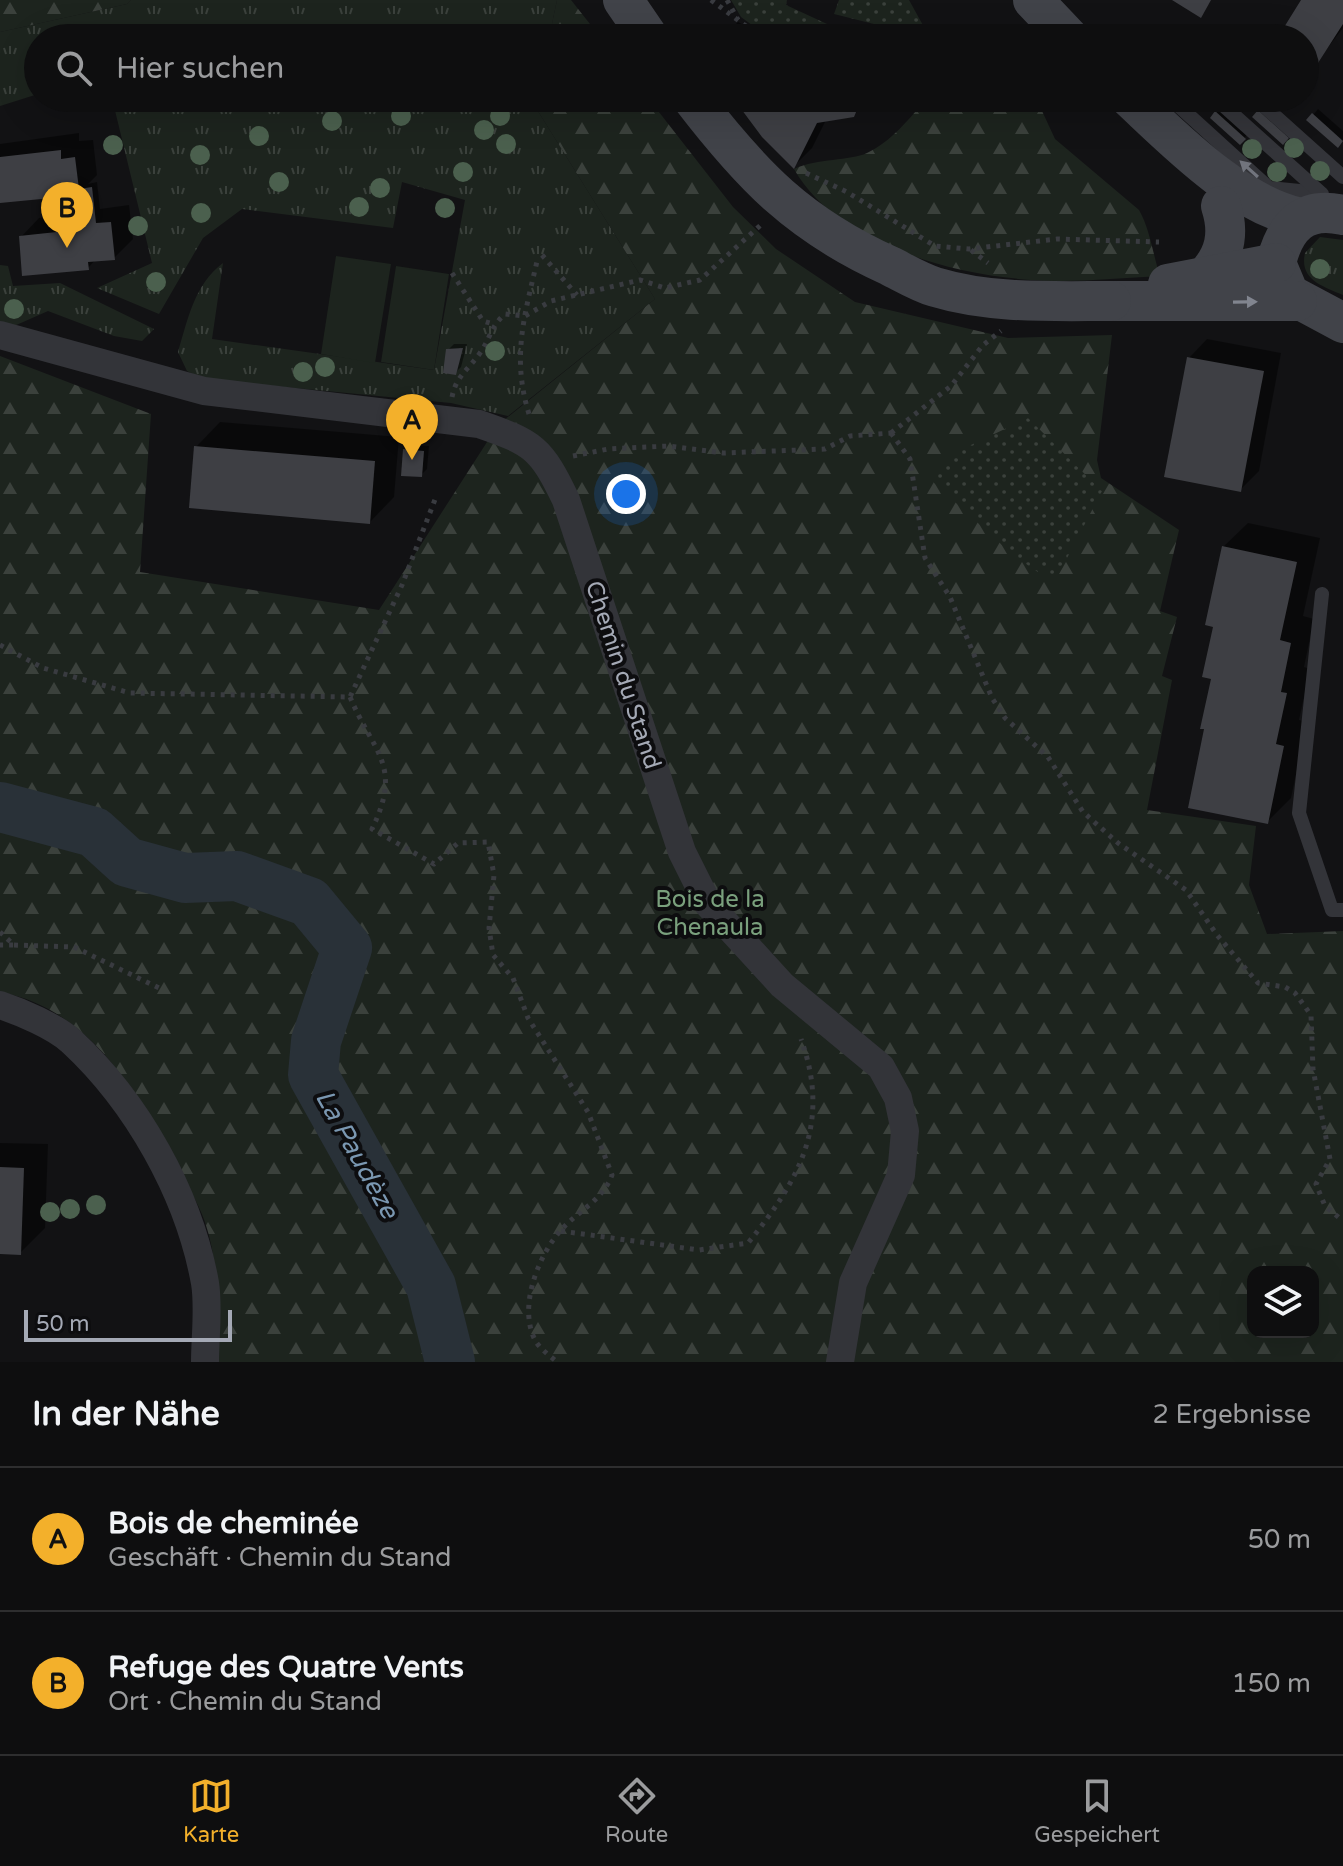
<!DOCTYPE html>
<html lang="de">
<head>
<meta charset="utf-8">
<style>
  :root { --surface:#0e0e0f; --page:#171718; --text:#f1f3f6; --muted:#9b9c9e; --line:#2e2e2f; --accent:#f3b02b }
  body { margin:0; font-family:"Varela Round",sans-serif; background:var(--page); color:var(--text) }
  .controls { position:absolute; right:24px; bottom:24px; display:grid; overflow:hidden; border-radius:16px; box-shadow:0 8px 32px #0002 }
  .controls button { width:72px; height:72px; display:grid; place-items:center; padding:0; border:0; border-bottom:2px solid var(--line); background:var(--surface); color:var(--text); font:40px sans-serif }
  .scale { position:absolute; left:24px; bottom:20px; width:208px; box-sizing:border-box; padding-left:8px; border:4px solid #a4a9b5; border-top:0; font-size:22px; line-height:28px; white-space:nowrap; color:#a4a9b5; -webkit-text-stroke:6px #0d0d0f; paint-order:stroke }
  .you { position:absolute; left:626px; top:494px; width:28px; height:28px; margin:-20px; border:6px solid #fff; border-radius:50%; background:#1a73e8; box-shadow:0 0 0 12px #1a73e833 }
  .badge { display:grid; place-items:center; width:52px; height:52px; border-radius:50%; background:var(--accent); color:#111; font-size:26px; font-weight:700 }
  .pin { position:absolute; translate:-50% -66px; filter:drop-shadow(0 2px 4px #0008) }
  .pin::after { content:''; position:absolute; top:42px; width:28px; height:24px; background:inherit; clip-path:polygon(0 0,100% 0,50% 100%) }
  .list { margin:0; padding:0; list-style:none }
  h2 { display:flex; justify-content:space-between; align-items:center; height:104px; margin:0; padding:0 32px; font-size:34px }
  h2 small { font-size:26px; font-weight:400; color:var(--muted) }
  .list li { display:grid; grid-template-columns:52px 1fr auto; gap:24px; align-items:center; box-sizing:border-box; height:144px; padding:0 32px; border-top:2px solid var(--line) }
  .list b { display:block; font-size:30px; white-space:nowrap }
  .list p { margin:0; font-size:26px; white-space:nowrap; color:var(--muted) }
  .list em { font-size:26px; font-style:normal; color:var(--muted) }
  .icon { flex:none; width:44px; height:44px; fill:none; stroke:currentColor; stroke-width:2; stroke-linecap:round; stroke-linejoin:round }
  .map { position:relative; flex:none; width:1343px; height:1362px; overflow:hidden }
  .search { position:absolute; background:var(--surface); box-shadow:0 8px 32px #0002; left:24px; right:24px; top:24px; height:88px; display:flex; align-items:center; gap:20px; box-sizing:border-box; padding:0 28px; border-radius:44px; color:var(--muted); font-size:30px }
  .sheet { height:392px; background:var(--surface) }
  nav { display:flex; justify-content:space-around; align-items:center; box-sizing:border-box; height:112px; border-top:2px solid var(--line); background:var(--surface); font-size:22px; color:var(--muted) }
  nav a { display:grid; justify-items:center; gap:4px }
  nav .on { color:var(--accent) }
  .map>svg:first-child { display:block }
  .grass { fill:url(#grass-tufts) }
  .forest { fill:url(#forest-firs); fill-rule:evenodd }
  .garden { fill:url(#garden-dots) }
  .pitch { fill:#1d241e }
  .shadow { fill:#0007 }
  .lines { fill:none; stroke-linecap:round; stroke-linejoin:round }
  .river { stroke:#293138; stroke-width:50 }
  .building { fill:#3e3f44 }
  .path { stroke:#393b40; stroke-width:5; stroke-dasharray:4 6; stroke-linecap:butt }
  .lane { stroke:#333439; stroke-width:14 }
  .street { stroke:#333439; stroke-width:28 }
  .secondary { stroke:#414349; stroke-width:40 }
  .secondary-bridge { stroke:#414349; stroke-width:40 }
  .tree { fill:#4b604e }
  .oneway { fill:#71747d }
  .oneway2 { fill:#81858f }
  .labels { text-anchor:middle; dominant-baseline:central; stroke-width:8; stroke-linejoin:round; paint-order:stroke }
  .street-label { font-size:24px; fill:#a4a9b5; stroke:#0d0d0f }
  .park-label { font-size:24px; fill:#7aa07d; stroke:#0d0d0f }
  .water-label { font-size:26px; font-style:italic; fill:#7a97b1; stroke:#0d0d0f }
</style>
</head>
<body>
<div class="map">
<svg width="1343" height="1362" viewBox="0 0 1343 1362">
  <defs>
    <pattern id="grass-tufts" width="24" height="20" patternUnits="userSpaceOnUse" patternTransform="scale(2)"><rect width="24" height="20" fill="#1d241e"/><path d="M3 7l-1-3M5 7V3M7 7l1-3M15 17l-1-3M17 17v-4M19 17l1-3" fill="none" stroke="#3b413c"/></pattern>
    <pattern id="forest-firs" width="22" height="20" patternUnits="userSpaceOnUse" patternTransform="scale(2)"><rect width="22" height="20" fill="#1d241e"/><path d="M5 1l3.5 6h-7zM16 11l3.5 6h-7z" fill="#3b413c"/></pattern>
    <pattern id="garden-dots" width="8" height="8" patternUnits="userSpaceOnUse" patternTransform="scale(2)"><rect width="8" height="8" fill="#1d241e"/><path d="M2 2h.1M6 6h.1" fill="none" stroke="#3b413c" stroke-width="1.8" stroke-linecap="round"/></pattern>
  </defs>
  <rect width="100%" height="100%" fill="#121214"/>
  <g class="grass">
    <polygon points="131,0 557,0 549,38 38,38 38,94 0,106 0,32 127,4"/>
    <path d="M112 98H538L536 108 655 299 508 416 451 403 203 379 187 371 178 352C188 319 194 285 223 263L212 339 434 370 465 200 402 182 393 228 242 209 203 238 159 314 97 288 152 263Z"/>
    <path d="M1320 237 1343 240V295C1323 286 1299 280 1305 253Z"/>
    <polygon points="0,265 8,266 13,286 60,283 154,329 142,341 114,336 48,311 14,326 0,324"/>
  </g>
  <g class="forest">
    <polygon points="0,0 131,0 127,4 0,32"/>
    <polygon points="557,0 571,0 601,38 549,38"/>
    <path d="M538 98H648L733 207 776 249 855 302 1008 338 1112 335 1097 460 1101 478 1179 530 1160 611 1177 617 1162 676 1172 680 1147 810 1256 826 1249 885 1267 934 1343 931V1362H218C218 1315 220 1267 205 1222 198 1201 184 1181 174 1162 136 1090 88 1008 0 992V356L151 414 140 572 379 610 498 425 655 299 536 108ZM1253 1272H1313V1332H1253Z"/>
    <path d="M927 98H1036L1055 139 1139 210C1150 229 1153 255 1160 276 1118 278 1073 283 1031 280 949 274 837 244 794 169 818 158 850 161 867 153 891 142 910 118 927 98Z"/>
  </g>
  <g class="garden">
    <polygon points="731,0 787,0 786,5 840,30 879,38 770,38 741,17"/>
    <polygon points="839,0 909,0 930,38 894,38 894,29 834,14"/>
    <polygon points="1028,418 1102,491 1054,583 1013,555 932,481 954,453"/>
  </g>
  <g class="pitch">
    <polygon points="336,256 391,264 375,363 321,354"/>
    <polygon points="396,266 449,274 434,370 381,362"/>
  </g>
  <g class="shadow">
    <polygon points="1304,0 1343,0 1343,28 1318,60 1305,52 1305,38 1281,36"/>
    <polygon points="738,22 769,38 722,38"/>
    <polygon points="737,98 871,98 853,115 826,120 812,148 794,166"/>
    <polygon points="1222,107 1250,132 1240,142 1212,117"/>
    <polygon points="1318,109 1343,131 1343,140 1338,146 1309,120"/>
    <polygon points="79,133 79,141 93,140 97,175 88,184 97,182 100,209 129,205 133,239 114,258 96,259 88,268 21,237 39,218 66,214 68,194 0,201 0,144"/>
    <polygon points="1207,339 1281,353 1259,471 1240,490 1189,358"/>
    <polygon points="454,344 467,344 461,367 455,373 448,350"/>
    <polygon points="220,422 399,437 394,497 370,522 196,447"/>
    <polygon points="410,445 429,446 427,469 421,475 405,450"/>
    <polygon points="1248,523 1320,538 1303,616 1314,619 1304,667 1310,669 1299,720 1307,722 1291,798 1267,822 1207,728 1223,547"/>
    <polygon points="0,1143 48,1144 45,1228 21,1252 0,1252"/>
  </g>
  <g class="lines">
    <polyline class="river" points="0,807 94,832 127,862 185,878 237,876 309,902 347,948 316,1041 313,1075 431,1286 450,1362"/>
  </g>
  <g class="building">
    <polygon points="1172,0 1211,0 1201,18"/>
    <polygon points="1301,0 1343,0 1343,24 1318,63 1305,54 1305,38 1278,37"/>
    <polygon points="733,98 862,98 854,117 817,123 794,169 762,137"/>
    <polygon points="1258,110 1289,138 1283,145 1252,117"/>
    <polygon points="1215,111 1246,139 1240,145 1210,118"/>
    <polygon points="1312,113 1343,141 1338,148 1306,120"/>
    <polygon points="61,150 61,159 75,157 79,189 92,187 96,223 111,222 115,260 88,262 89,270 22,276 19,236 66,231 62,197 0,203 0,157"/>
    <polygon points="463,348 456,375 443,373 446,349"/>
    <polygon points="1187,357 1264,371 1241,492 1164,477"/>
    <polygon points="194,446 375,461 370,524 189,508"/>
    <polygon points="403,449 424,451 422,477 401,476"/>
    <polygon points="1222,546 1297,562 1280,640 1291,643 1281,692 1287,693 1276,744 1284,746 1268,824 1188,808 1204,729 1200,729 1211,679 1202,677 1213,627 1205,625"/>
    <polygon points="0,1167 24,1168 21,1255 0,1254"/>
  </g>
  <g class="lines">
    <g class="path">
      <polyline points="711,0 762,38"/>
      <polyline points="727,0 738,20"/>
      <polyline points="806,173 847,192 935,246 969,249 1057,239 1159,242"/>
      <polyline points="971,250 988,263"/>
      <polyline points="542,255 577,295"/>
      <polyline points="452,273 483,321 493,324"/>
      <path d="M452 397C456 376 469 369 480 353 490 339 491 326 505 314L525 316 551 301 640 280 665 288 700 280 763 223"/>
      <path d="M529 414C511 356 525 314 538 257"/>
      <polyline points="891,433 910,459 925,558 950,597 992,698 1005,718 1048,757 1083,812 1118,843 1186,890 1217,935 1258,983 1285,987 1295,993 1311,1015 1313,1069 1330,1159 1316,1184 1325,1206 1343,1221"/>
      <polyline points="891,433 951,386 983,345 1001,331"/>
      <polyline points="573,456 608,449 669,446 723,453 825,449 850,436 891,433"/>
      <polyline points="0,645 43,668 130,693 350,697 402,585 436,497"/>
      <path d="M350 697C374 754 403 765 372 829L434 864 458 843 488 842 494 875 489 928 493 955 513 978 528 1018 588 1112 612 1175C603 1200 578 1211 561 1230 538 1256 518 1307 535 1340 539 1348 550 1356 557 1362"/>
      <polyline points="0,932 14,945 0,945"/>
      <polyline points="14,945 74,947 159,988"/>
      <path d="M561 1231 699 1250 748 1243C801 1178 831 1122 801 1039"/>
    </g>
    <g class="lane">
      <polyline points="1170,98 1269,188 1320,193"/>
      <polyline points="1215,98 1322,194"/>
      <polyline points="1255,98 1343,177"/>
      <polyline points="1322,594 1299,813 1332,910 1343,910"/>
    </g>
    <g class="street">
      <path d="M0 335 204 391 479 424C534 443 541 448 566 500L682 852 708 904 782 985 881 1067 898 1098 905 1131 901 1175 853 1283 840 1362"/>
      <path d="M0 1005C21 1012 54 1026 71 1041 137 1102 189 1194 205 1283 209 1308 205 1337 205 1362"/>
    </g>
    <g class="secondary">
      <polyline points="623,0 649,38"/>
      <polyline points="1033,0 1069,38"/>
      <path d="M1130 98C1177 142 1237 204 1301 218"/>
      <path d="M1343 215C1304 206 1285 226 1276 263L1289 294 1343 323"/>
      <path d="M1205 277C1225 256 1230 234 1221 206"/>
      <polyline points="1168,284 1276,263"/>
      <polyline points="1111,301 1297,301"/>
    </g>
    <path class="secondary-bridge" d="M692 98C752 176 799 225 890 266 904 273 919 282 935 287 991 304 1053 301 1111 301"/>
  </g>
  <g class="tree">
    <circle cx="401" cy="116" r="10"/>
    <circle cx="500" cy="116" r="10"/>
    <circle cx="332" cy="121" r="10"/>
    <circle cx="484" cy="130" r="10"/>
    <circle cx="259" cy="136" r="10"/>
    <circle cx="506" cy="144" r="10"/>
    <circle cx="113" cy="145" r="10"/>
    <circle cx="1294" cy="148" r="10"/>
    <circle cx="1252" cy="149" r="10"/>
    <circle cx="200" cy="155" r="10"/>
    <circle cx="1320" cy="171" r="10"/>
    <circle cx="463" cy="172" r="10"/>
    <circle cx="1277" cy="172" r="10"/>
    <circle cx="279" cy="182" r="10"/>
    <circle cx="380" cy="188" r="10"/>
    <circle cx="359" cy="207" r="10"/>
    <circle cx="445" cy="208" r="10"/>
    <circle cx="201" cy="213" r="10"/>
    <circle cx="138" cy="226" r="10"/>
    <circle cx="1320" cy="269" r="10"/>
    <circle cx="156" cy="282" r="10"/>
    <circle cx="14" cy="309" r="10"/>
    <circle cx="495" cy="351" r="10"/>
    <circle cx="325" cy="367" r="10"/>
    <circle cx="303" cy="372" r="10"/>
    <circle cx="96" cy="1205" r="10"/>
    <circle cx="70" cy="1209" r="10"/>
    <circle cx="50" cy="1212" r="10"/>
  </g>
  <defs><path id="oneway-solid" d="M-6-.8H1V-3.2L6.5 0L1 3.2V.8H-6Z" transform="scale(2)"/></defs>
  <use class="oneway" href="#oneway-solid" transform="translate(1249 169) rotate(-138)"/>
  <use class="oneway2" href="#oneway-solid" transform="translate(1245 302) rotate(-1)"/>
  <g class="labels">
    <g class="street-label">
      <text transform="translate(623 675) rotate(72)">Chemin du Stand</text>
    </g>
    <g class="park-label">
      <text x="710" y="899">Bois de la<tspan x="710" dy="28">Chenaula</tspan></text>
    </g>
    <g class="water-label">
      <text transform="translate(357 1154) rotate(61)">La Paudèze</text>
    </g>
  </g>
</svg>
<div class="controls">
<button><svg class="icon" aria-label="layers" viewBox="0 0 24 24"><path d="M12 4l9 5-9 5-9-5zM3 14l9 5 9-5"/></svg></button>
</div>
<div class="scale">50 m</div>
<div class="you"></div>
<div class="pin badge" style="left:412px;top:460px">A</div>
<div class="pin badge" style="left:67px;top:248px">B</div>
<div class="search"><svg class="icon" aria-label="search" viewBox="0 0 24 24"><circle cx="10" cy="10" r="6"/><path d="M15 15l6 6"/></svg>Hier suchen</div>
</div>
<section class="sheet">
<h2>In der Nähe<small>2 Ergebnisse</small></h2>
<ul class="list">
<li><span class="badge">A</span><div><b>Bois de cheminée</b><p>Geschäft · Chemin du Stand</p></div><em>50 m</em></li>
<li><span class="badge">B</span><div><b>Refuge des Quatre Vents</b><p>Ort · Chemin du Stand</p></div><em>150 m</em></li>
</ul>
</section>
<nav>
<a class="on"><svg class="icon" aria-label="map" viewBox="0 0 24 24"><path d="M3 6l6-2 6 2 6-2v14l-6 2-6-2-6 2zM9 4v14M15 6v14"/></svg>Karte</a>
<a><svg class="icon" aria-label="directions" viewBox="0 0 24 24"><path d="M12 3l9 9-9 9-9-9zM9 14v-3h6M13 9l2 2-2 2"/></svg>Route</a>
<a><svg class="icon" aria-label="saved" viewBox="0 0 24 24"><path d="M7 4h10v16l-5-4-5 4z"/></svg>Gespeichert</a>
</nav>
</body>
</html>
